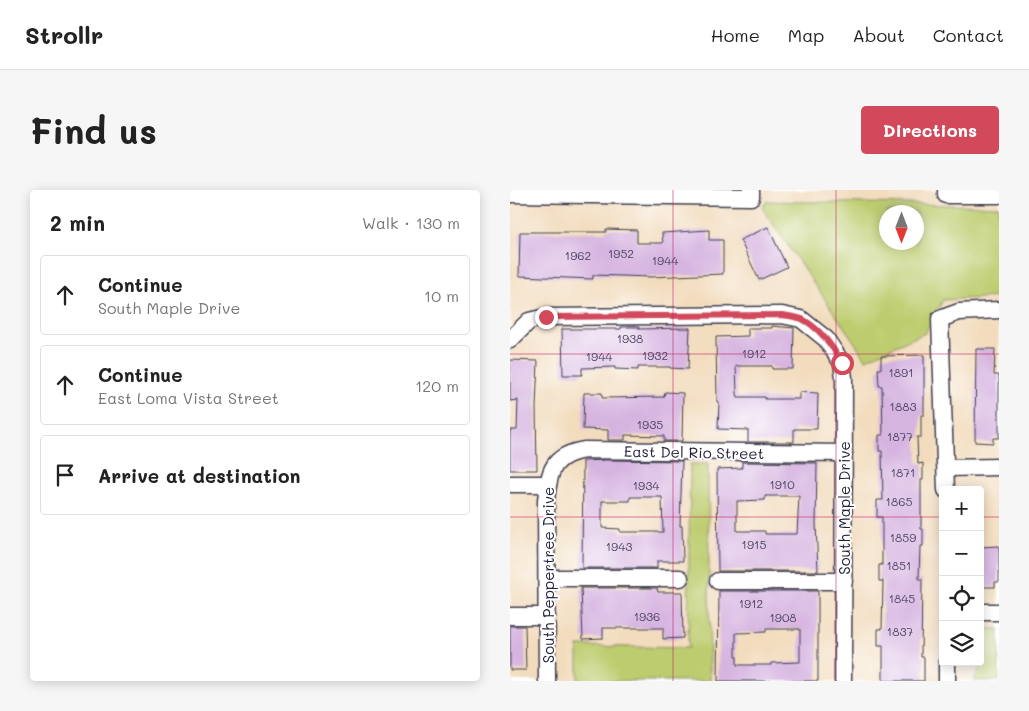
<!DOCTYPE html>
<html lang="en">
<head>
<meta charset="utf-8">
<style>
  :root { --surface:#fff; --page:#f6f6f6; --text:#222; --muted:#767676; --line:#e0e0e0; --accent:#d1495b }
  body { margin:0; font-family:Mali,sans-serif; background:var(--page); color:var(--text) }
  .controls { position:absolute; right:15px; bottom:15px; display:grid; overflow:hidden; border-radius:5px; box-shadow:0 2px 12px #0003 }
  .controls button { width:45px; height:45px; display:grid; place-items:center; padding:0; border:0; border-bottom:1px solid var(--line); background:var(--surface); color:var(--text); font:25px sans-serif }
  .compass { position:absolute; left:369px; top:15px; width:45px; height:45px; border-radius:50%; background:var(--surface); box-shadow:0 2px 12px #0003; rotate:180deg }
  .stop { position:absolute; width:15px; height:15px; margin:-11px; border:4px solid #d1495b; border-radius:50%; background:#fff }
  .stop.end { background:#d1495b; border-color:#fff; box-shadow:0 1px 5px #0008 }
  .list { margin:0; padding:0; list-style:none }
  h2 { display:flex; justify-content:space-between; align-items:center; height:65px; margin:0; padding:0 20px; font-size:21px }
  h2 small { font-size:16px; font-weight:400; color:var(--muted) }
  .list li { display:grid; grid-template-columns:32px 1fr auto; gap:15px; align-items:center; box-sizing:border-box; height:80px; margin:0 10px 10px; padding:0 10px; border:1px solid var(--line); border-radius:5px }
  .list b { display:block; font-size:19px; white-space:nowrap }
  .list p { margin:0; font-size:16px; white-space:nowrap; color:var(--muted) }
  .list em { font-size:16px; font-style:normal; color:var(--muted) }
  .icon { flex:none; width:28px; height:28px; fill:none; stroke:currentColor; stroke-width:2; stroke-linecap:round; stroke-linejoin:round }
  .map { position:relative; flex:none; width:489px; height:491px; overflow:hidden; border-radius:5px }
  header { display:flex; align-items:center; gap:30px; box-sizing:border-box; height:70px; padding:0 25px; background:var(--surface); border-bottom:1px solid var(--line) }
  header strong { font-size:24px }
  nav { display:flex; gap:28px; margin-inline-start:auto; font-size:18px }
  .intro { display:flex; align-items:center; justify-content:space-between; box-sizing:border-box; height:120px; padding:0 30px }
  h1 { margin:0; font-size:35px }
  .button { padding:12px 22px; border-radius:5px; background:var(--accent); color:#fff; font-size:18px; font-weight:700 }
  main { display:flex; gap:30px; padding:0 30px }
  aside { flex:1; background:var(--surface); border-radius:5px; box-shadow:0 2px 12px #0003 }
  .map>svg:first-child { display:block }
  .green { fill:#bdcc6e; stroke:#707754; fill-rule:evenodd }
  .building { fill:#d6b4e0; fill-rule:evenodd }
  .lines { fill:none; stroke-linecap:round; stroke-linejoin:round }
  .minor-casing { stroke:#413e4e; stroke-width:19 }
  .minor { stroke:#fff; stroke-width:16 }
  .route { stroke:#d1495b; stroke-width:6 }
  .grid { fill:none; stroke:#c2185b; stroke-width:1; stroke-opacity:0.55 }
  .labels { text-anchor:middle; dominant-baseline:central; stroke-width:4; stroke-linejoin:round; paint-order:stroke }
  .number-label { font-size:12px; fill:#4f4664 }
  .street-label { font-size:15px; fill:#22223b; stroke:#fff }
</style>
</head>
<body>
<header>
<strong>Strollr</strong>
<nav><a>Home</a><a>Map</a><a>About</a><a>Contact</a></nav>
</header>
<div class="intro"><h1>Find us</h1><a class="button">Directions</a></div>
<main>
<aside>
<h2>2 min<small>Walk · 130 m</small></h2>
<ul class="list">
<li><svg class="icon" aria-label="ahead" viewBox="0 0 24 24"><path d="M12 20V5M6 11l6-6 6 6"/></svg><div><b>Continue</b><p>South Maple Drive</p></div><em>10 m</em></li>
<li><svg class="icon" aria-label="ahead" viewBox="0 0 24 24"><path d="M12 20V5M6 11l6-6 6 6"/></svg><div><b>Continue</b><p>East Loma Vista Street</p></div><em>120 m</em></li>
<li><svg class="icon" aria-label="arrive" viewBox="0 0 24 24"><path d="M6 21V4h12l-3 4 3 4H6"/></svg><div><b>Arrive at destination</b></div></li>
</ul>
</aside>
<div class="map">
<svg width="489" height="491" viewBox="0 0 489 491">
  <rect width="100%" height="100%" fill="#fff"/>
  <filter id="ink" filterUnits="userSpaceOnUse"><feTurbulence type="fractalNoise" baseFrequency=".02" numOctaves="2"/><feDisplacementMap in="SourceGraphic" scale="10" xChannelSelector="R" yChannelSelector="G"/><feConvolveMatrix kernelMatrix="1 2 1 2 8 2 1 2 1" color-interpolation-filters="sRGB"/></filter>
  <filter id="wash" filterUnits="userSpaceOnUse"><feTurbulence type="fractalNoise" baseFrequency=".0096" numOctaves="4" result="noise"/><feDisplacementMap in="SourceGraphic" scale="20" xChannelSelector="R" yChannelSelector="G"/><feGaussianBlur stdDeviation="1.12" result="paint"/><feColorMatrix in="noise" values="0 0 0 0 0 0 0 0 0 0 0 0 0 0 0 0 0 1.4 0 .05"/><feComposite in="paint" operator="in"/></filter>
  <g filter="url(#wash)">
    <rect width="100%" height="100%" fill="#f2dcbd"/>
    <g class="green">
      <path d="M257 11 489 16V107L433 110 415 143 356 169 252 18ZM377 22H407V52H377Z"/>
      <polygon points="180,274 198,274 200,491 68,491 68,456 178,458"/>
      <polygon points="470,439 489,439 489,491 464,491 471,475"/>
    </g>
    <g id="blocks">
      <g class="building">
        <polygon points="258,37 277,77 249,90 230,50"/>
        <polygon points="96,39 127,40 127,53 153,53 152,43 199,40 199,50 213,50 213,84 141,87 83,85 83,89 9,86 10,42 96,42"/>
        <polygon points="262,136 284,138 283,179 262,179 262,176 226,176 227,204 228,207 255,207 255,209 289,209 289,202 308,203 307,239 284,239 284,252 238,252 238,240 208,239 209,212 207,212 206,147 238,146 238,138 262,138"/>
        <polygon points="111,137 129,137 129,139 180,138 178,179 160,178 160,177 128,177 128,180 105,179 105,177 72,178 72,185 53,185 52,139 111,139"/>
        <polygon points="466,159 485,159 484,185 489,185 489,248 483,248 483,253 465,252"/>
        <polygon points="414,165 414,225 411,225 411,247 407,247 408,274 413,273 413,290 411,290 411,339 413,339 413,356 410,356 409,389 412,389 411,467 414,467 414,491 373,491 373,456 368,456 368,439 372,439 373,391 369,391 369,375 372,375 372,327 367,327 367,310 373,310 372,261 369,261 369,245 373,245 372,196 369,196 368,179 371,179 371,166"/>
        <polygon points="0,170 28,171 26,217 27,280 0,280 0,240 7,240 8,210 0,211"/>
        <polygon points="155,202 173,203 172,251 154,251 154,246 115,245 115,250 98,250 98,240 73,239 74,203 92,203 92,208 154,207"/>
        <path d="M96 270 172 271 170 336H172L173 371H147V378H72L73 271ZM120 307H152L153 342H110V339L92 338V311H120Z"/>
        <path d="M232 272 307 273 306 333 308 381H208L207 279 232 278ZM255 306H289L287 344H255V341H227V311L255 310Z"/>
        <polygon points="489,356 489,392 485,392 485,397 470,397 470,357"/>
        <polygon points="71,398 147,398 148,402 172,402 173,448 153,449 153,438 93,438 93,448 73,449"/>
        <path d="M209 401H308V491H208ZM256 439H290V472L261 473V475H227V467H226V443L256 442Z"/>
        <polygon points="0,436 15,436 16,480 0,480"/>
      </g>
    </g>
  </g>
  <g filter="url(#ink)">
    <use href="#blocks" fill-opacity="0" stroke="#413e4e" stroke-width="1"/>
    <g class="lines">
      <g class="minor-casing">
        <g id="minor">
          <polyline points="436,0 436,5 489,5"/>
          <polyline points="0,4 241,7 241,0"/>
          <polyline points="0,150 19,131 36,127 272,125 291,129 316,149 332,173 334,188 333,491"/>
          <polyline points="436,278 489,277"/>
          <polyline points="0,294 38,294"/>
          <polyline points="436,300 430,129 449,122 489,120"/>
          <polyline points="37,388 170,388"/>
          <polyline points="208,391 334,391"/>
          <polyline points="470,422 489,422"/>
          <polyline points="0,426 37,426"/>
          <polyline points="437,472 437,491"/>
          <path d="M37 491 36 311C39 281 42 265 75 260L334 263"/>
        </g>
      </g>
      <use href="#minor" class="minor"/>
    </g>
  </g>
  <g class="lines" filter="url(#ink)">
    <path class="route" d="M36 127 272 125C278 126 286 127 292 129 310 138 323 157 332 173"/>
  </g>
  <path class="grid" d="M163 0V491M326 0V491M0 164H489M0 327H433M470 327H489"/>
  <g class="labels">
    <g class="number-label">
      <text x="111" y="63">1952</text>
      <text x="68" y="65">1962</text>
      <text x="155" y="70">1944</text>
      <text x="120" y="148">1938</text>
      <text x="244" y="163">1912</text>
      <text x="145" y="165">1932</text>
      <text x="89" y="166">1944</text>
      <text x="391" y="182">1891</text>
      <text x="393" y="216">1883</text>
      <text x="140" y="234">1935</text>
      <text x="390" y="246">1877</text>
      <text x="393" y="282">1871</text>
      <text x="272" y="294">1910</text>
      <text x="136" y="295">1934</text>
      <text x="389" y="311">1865</text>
      <text x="393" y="347">1859</text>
      <text x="244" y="354">1915</text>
      <text x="109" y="356">1943</text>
      <text x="389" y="375">1851</text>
      <text x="392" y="408">1845</text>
      <text x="241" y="413">1912</text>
      <text x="137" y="426">1936</text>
      <text x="273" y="427">1908</text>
      <text x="390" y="441">1837</text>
    </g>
    <g class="street-label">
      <text transform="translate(184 262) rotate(1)">East Del Rio Street</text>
      <text transform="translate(334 318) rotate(-90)">South Maple Drive</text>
      <text transform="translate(38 385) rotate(-90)">South Peppertree Drive</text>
    </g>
  </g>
</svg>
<div class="controls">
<button>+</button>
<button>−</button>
<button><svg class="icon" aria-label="locate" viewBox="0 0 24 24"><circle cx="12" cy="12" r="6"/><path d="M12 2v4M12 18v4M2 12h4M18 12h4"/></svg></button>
<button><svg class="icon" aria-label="layers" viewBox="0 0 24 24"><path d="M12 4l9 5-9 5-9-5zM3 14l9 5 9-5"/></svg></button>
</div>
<svg class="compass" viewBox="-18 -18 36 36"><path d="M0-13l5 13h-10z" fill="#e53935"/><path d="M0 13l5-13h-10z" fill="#767676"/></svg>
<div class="stop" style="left:332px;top:173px"></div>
<div class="stop end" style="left:36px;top:127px"></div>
</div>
</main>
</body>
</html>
